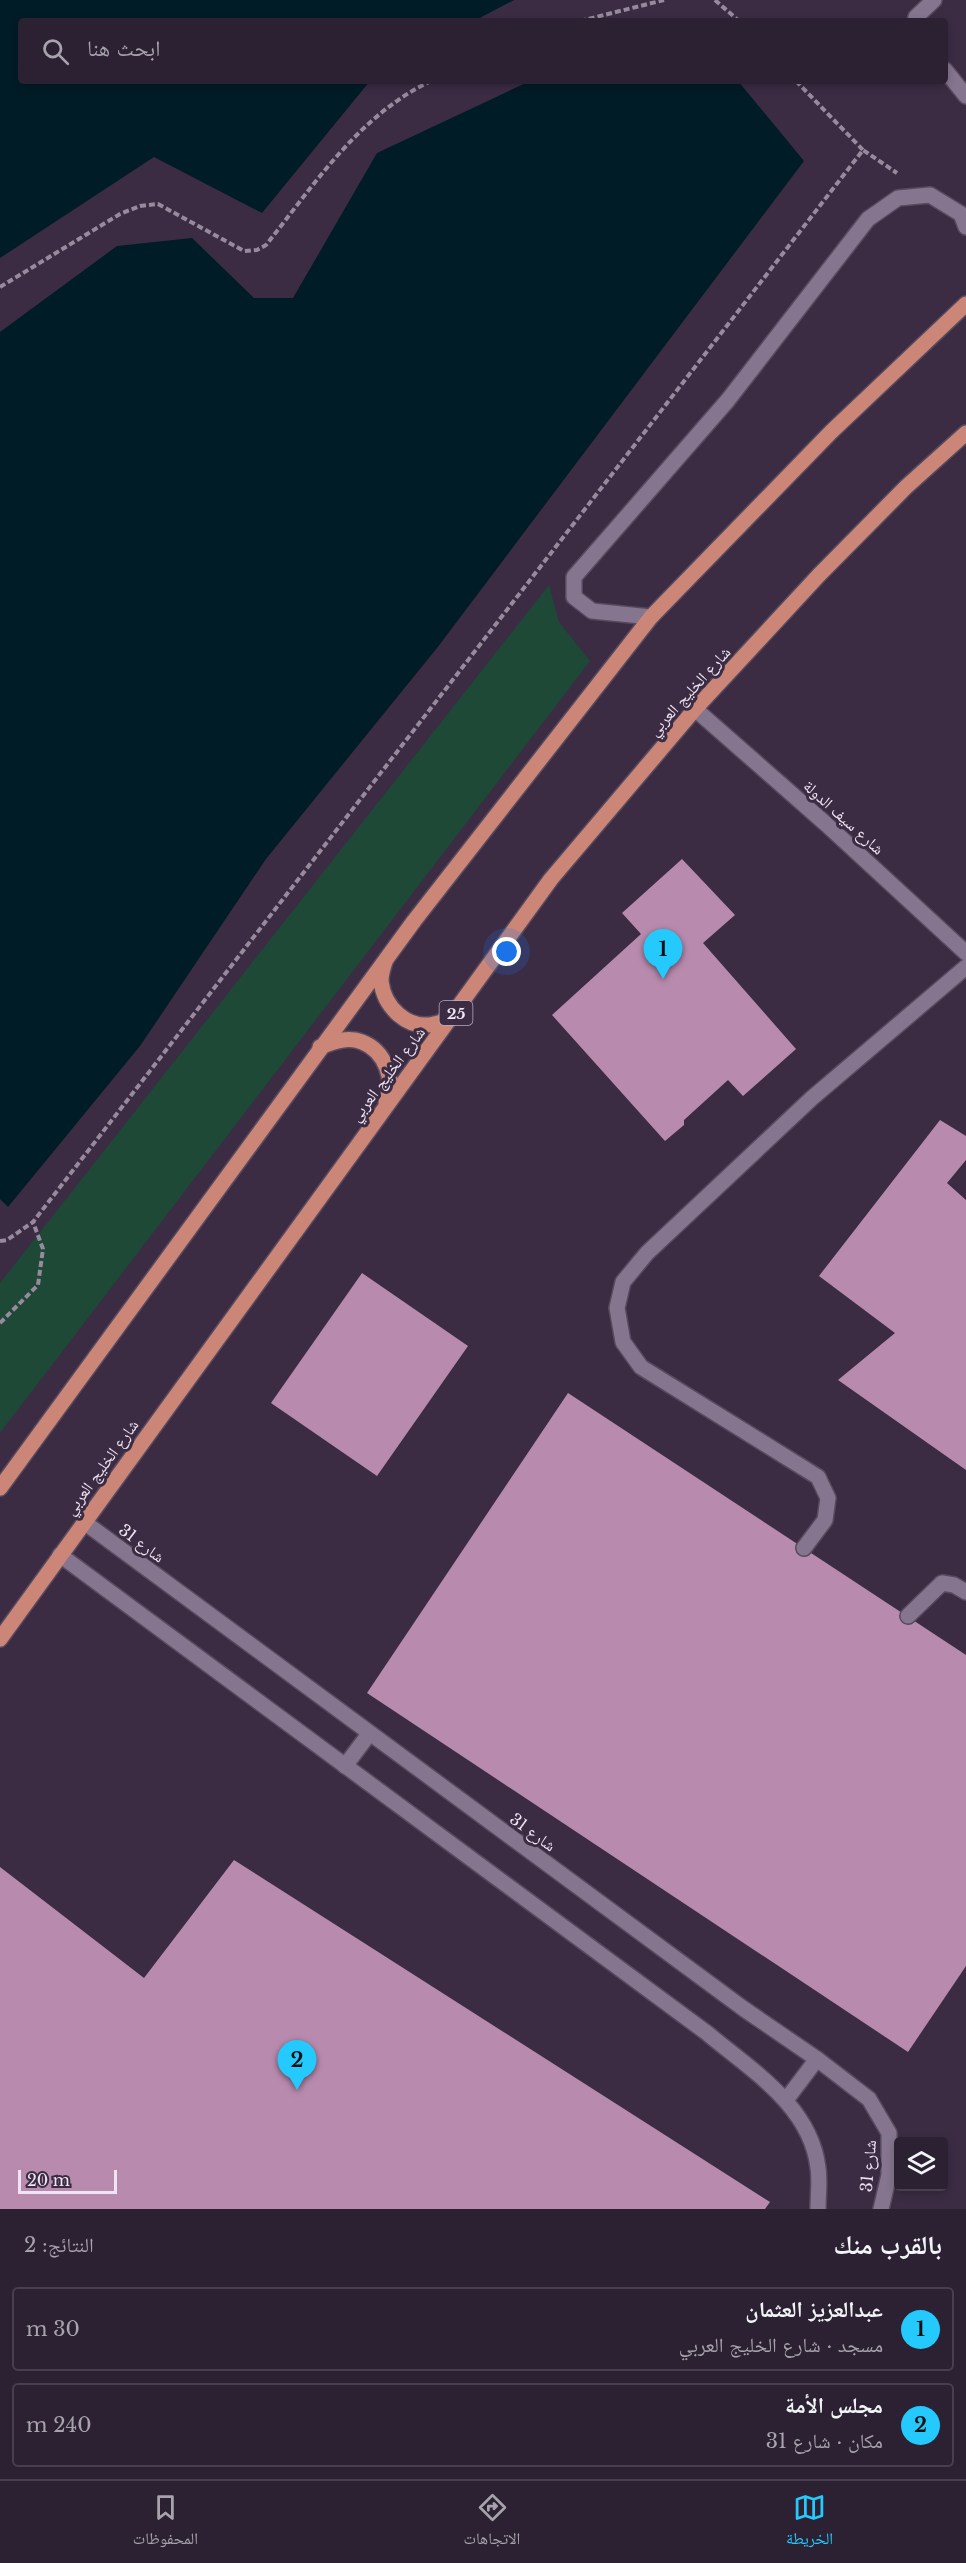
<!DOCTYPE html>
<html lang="ar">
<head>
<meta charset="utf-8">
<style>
  :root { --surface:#2c2132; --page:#382e3e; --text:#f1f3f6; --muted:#a6a3ac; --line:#483e4d; --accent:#24c9fe }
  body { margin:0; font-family:"Libre Baskerville","Noto Naskh Arabic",serif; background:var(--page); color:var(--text); direction:rtl }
  .controls { position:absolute; right:18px; bottom:18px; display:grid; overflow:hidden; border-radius:6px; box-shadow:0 3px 9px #0003 }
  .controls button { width:54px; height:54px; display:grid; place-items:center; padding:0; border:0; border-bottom:2px solid var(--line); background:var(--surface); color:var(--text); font:30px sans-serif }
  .scale { position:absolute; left:18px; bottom:15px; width:99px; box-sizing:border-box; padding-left:6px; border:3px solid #eee4f3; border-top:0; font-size:16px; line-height:21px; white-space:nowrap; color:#eee4f3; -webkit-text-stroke:4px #3b2c43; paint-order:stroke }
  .you { position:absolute; left:507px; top:952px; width:21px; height:21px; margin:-15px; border:4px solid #fff; border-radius:50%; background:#1a73e8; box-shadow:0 0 0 9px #1a73e833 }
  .badge { display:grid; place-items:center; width:39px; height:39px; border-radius:50%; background:var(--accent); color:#111; font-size:20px; font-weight:700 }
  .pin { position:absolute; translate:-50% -50px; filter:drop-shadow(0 2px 3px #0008) }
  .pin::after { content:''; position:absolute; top:32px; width:21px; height:18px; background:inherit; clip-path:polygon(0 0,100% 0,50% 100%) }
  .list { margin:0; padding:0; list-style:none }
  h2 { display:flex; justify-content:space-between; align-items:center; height:78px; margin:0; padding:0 24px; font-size:26px }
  h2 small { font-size:20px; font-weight:400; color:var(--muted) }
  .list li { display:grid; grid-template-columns:39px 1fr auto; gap:18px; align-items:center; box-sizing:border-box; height:84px; margin:0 12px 12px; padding:0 12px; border:2px solid var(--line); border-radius:6px }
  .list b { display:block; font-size:22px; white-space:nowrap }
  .list p { margin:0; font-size:20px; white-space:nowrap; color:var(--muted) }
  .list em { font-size:20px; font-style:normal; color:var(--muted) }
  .icon { flex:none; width:33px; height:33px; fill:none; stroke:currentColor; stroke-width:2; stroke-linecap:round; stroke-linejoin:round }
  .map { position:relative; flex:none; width:966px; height:2209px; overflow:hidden; direction:ltr }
  .search { position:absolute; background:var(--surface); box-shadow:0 3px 9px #0003; left:18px; right:18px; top:18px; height:66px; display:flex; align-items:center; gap:15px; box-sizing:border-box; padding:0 21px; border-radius:6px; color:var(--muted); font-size:22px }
  .sheet { height:270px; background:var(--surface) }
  nav { display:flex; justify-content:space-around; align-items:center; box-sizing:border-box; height:84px; border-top:2px solid var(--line); background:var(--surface); font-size:16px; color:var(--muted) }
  nav a { display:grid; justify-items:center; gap:3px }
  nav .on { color:var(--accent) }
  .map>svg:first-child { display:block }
  .green { fill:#1d4936 }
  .water { fill:#001c27 }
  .building { fill:#b88bae }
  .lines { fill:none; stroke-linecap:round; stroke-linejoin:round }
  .minor-casing { stroke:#574a5e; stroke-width:18 }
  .major-casing { stroke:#574a5e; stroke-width:18 }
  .path { stroke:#978a9d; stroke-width:4; stroke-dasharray:6 3; stroke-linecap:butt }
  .minor { stroke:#85758f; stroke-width:15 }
  .major { stroke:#cb8677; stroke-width:15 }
  .labels { text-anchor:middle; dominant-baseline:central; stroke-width:6; stroke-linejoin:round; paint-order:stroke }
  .shield { fill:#3b2c43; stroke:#b8adbe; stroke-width:1.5 }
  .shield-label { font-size:15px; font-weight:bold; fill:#eee4f3 }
  .street-label { font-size:16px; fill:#eee4f3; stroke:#3b2c43 }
</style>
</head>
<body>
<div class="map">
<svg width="966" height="2209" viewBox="0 0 966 2209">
  <rect width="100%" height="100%" fill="#3b2c43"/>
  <polygon class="green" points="549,585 559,622 590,661 0,1433 0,1283"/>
  <g class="water">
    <polygon points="0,0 514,0 474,21 21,21 21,81 370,81 262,213 154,157 0,258"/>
    <polygon points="530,81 738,81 804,161 437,648 266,859 140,1046 8,1207 0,1199 0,332 117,246 192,238 254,298 293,298 377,153"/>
  </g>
  <g class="building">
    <polygon points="682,859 735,915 703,943 796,1049 743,1096 728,1080 684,1120 684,1125 665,1141 552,1015 641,934 622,913"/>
    <polygon points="940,1120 966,1136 966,1160 947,1183 966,1200 966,1470 838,1380 895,1333 819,1276"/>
    <polygon points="362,1273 468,1346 377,1476 271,1403"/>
    <polygon points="568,1393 966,1655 966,1966 908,2052 367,1693"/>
    <polygon points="234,1860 770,2202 765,2209 0,2209 0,1867 144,1978"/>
  </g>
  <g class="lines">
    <g class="minor-casing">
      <g id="minor">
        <polyline points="915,21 916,17 934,0"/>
        <polyline points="945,70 966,96"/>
        <polyline points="651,617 592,611 574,597 574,577 728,400 868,219 898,198 930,195 961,214 966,227"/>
        <polyline points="695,709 826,824 966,953"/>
        <polyline points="84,1522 744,2009 817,2059 869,2099 889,2133 889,2175 881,2209"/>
        <polyline points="804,1548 825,1520 828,1498 818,1477 641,1367 623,1342 617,1308 623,1282 647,1253 812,1098 966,967"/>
        <path d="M60 1555 707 2033C751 2070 811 2106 818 2168 820 2181 818 2196 818 2209"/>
        <polyline points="908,1616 942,1583 954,1585 966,1592"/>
        <polyline points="345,1766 369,1734"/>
        <polyline points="786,2100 817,2059"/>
      </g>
    </g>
    <g class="major-casing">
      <g id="major">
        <path d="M385 962C383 968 381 975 381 981 384 1007 407 1030 434 1024 440 1023 447 1019 452 1017"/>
        <path d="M320 1047C333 1042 348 1036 362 1042 385 1051 396 1080 386 1102"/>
        <polyline points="0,1488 414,921 651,617 831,432 966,304"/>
        <polyline points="0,1639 551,879 695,709 819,575 906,487 966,433"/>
      </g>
    </g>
    <g class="path">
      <polyline points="715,0 739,21"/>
      <polyline points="580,21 664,0"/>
      <polyline points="796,81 863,150"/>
      <path d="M0 287 120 214 140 206 158 204 244 251 257 250 266 245C314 185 359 115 431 81"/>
      <polyline points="0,1241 7,1240 33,1222 863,150 897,173"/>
      <polyline points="0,1323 38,1285 43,1249 33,1222"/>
    </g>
    <use href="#minor" class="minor"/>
    <use href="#major" class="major"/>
  </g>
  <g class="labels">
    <rect class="shield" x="439.5" y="1001" width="33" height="24" rx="4.5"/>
    <g class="shield-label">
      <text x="456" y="1013">25</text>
    </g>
    <g class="street-label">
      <text transform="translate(689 691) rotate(-48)">شارع الخليج العربي</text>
      <text transform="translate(844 817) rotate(42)">شارع سيف الدولة</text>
      <text transform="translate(387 1074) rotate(-53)">شارع الخليج العربي</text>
      <text transform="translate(101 1467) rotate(-54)">شارع الخليج العربي</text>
      <text transform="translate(142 1543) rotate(37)">شارع 31</text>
      <text transform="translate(533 1832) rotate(36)">شارع 31</text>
      <text transform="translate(868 2166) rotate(-85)">شارع 31</text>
    </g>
  </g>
</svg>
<div class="controls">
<button><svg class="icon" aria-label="layers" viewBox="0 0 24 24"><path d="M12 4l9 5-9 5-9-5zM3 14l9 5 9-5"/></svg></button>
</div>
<div class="scale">20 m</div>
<div class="you"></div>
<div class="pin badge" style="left:663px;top:979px">1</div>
<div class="pin badge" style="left:297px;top:2090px">2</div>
<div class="search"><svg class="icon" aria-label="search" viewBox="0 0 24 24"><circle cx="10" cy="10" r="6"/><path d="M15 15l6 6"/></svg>ابحث هنا</div>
</div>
<section class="sheet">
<h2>بالقرب منك<small>النتائج: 2</small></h2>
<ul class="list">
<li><span class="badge">1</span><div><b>عبدالعزيز العثمان</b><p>مسجد · شارع الخليج العربي</p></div><em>30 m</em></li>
<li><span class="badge">2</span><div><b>مجلس الأمة</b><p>مكان · شارع 31</p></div><em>240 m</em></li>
</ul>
</section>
<nav>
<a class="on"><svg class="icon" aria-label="map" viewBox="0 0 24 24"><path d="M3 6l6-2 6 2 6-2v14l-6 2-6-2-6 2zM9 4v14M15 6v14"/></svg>الخريطة</a>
<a><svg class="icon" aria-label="directions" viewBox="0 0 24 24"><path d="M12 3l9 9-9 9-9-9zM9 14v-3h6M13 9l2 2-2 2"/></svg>الاتجاهات</a>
<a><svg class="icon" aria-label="saved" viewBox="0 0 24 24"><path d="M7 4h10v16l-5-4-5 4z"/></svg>المحفوظات</a>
</nav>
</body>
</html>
